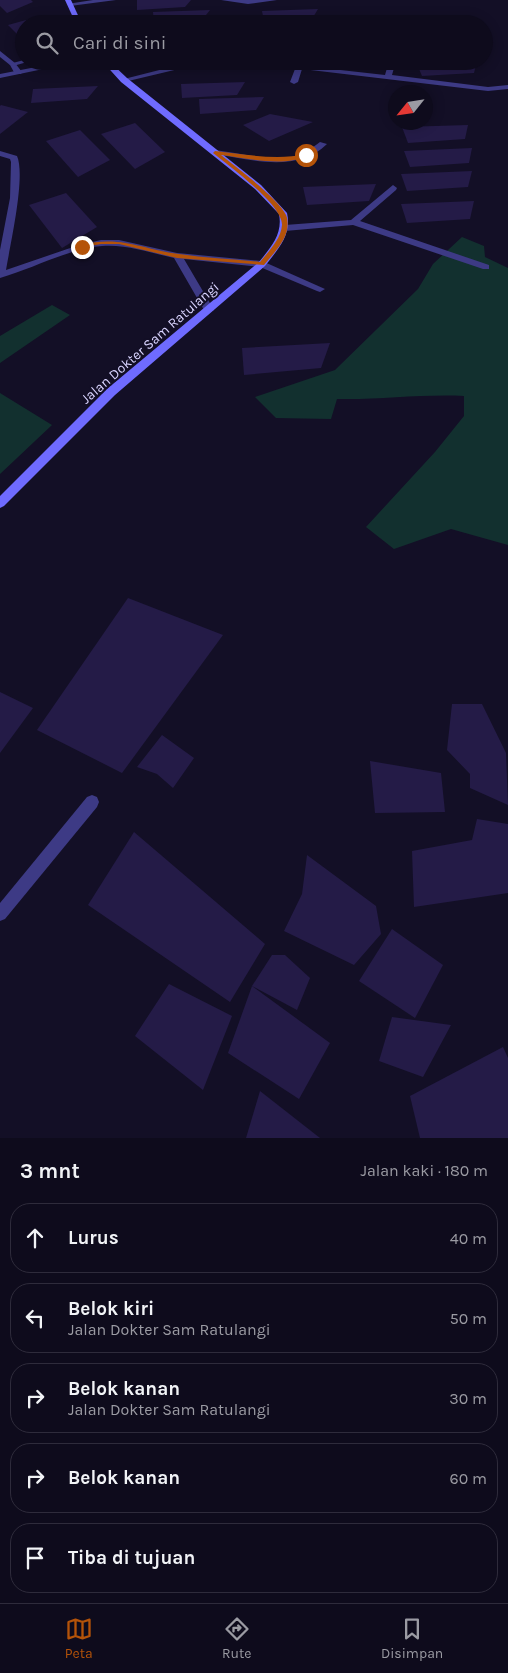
<!DOCTYPE html>
<html lang="id">
<head>
<meta charset="utf-8">
<style>
  :root { --surface:#0e0b1c; --page:#171425; --text:#f1f3f6; --muted:#9b9ba3; --line:#2e2b3b; --accent:#b45309 }
  body { margin:0; font-family:Karla,sans-serif; background:var(--page); color:var(--text) }
  .compass { position:absolute; left:388px; top:85px; width:45px; height:45px; border-radius:50%; background:var(--surface); box-shadow:0 2px 12px #0003; rotate:240deg }
  .stop { position:absolute; width:15px; height:15px; margin:-11px; border:4px solid #b45309; border-radius:50%; background:#fff }
  .stop.end { background:#b45309; border-color:#fff; box-shadow:0 1px 5px #0008 }
  .list { margin:0; padding:0; list-style:none }
  h2 { display:flex; justify-content:space-between; align-items:center; height:65px; margin:0; padding:0 20px; font-size:21px }
  h2 small { font-size:16px; font-weight:400; color:var(--muted) }
  .list li { display:grid; grid-template-columns:32px 1fr auto; gap:15px; align-items:center; box-sizing:border-box; height:70px; margin:0 10px 10px; padding:0 10px; border:1px solid var(--line); border-radius:20px }
  .list b { display:block; font-size:19px; white-space:nowrap }
  .list p { margin:0; font-size:16px; white-space:nowrap; color:var(--muted) }
  .list em { font-size:16px; font-style:normal; color:var(--muted) }
  .icon { flex:none; width:28px; height:28px; fill:none; stroke:currentColor; stroke-width:2; stroke-linecap:round; stroke-linejoin:round }
  .map { position:relative; flex:none; width:508px; height:1138px; overflow:hidden }
  .search { position:absolute; background:var(--surface); box-shadow:0 2px 12px #0003; left:15px; right:15px; top:15px; height:55px; display:flex; align-items:center; gap:12px; box-sizing:border-box; padding:0 18px; border-radius:28px; color:var(--muted); font-size:19px }
  .sheet { height:465px; background:var(--surface) }
  nav { display:flex; justify-content:space-around; align-items:center; box-sizing:border-box; height:70px; border-top:1px solid var(--line); background:var(--surface); font-size:14px; color:var(--muted) }
  nav a { display:grid; justify-items:center; gap:2px }
  nav .on { color:var(--accent) }
  .map>svg:first-child { display:block }
  .green { fill:#12302f }
  .building { fill:#241b47 }
  .lines { fill:none; stroke-linecap:round; stroke-linejoin:round }
  .service { fill:#3d3a85; fill-rule:evenodd }
  .minor { fill:#3d3a85; fill-rule:evenodd }
  .tertiary { fill:#3d3a85; fill-rule:evenodd }
  .secondary { fill:#6f6bff; fill-rule:evenodd }
  .route { fill:#b45309 }
  .labels { text-anchor:middle; dominant-baseline:central; stroke-width:4; stroke-linejoin:round; paint-order:stroke }
  .far-street-label { font-size:14px; fill:#d9d4ff; stroke:#130f26 }
</style>
</head>
<body>
<div class="map">
<svg width="508" height="1138" viewBox="0 0 508 1138">
  <rect width="100%" height="100%" fill="#130f26"/>
  <g class="green">
    <path d="M462 237 484 246 485 257 508 268V545L451 529 394 549 366 527 435 452 464 416V396C421 394 379 400 337 399L331 419 276 418 255 397 335 370 418 289 433 264Z"/>
    <polygon points="52,305 70,315 0,363 0,336"/>
    <polygon points="0,393 52,425 0,474"/>
  </g>
  <g class="building">
    <polygon points="0,0 31,0 33,2 7,13 0,6"/>
    <polygon points="137,0 191,0 185,7 137,10"/>
    <polygon points="318,9 312,19 264,22 262,11"/>
    <polygon points="210,10 202,20 154,23 153,12"/>
    <polygon points="37,17 44,24 24,24 24,41 8,25"/>
    <polygon points="334,61 376,61 376,63 335,65"/>
    <polygon points="477,61 474,73 422,76 417,64"/>
    <polygon points="245,82 237,95 182,98 181,84"/>
    <polygon points="98,86 87,99 31,103 33,89"/>
    <polygon points="264,97 256,110 200,114 199,99"/>
    <polygon points="1,105 28,112 0,134 0,106"/>
    <polygon points="270,114 313,122 269,141 243,125"/>
    <polygon points="135,123 165,152 135,169 101,134"/>
    <polygon points="468,125 465,139 408,143 402,127"/>
    <polygon points="80,130 110,160 78,177 46,141"/>
    <polygon points="472,148 469,163 410,167 404,151"/>
    <polygon points="472,171 468,187 407,191 401,174"/>
    <polygon points="376,184 369,201 307,205 303,187"/>
    <polygon points="66,193 97,227 62,248 29,205"/>
    <polygon points="474,201 470,219 407,223 401,204"/>
    <polygon points="330,343 321,368 244,375 242,348"/>
    <polygon points="128,598 223,635 122,773 37,730"/>
    <polygon points="0,692 33,708 0,753"/>
    <polygon points="452,704 482,704 506,753 508,805 470,788 470,774 447,750"/>
    <polygon points="162,735 194,758 173,788 157,774 137,767"/>
    <polygon points="370,761 441,773 445,812 375,813"/>
    <polygon points="477,819 508,824 508,893 414,907 412,851 472,840"/>
    <polygon points="134,832 265,944 230,1002 88,905"/>
    <polygon points="307,855 376,906 381,934 354,965 284,931 302,894"/>
    <polygon points="392,929 443,965 415,1018 359,981"/>
    <polygon points="272,955 285,955 310,978 297,1010 252,986"/>
    <polygon points="169,984 232,1016 203,1090 135,1036"/>
    <polygon points="252,986 330,1043 299,1099 228,1053"/>
    <polygon points="392,1017 451,1025 423,1077 379,1061"/>
    <polygon points="503,1047 508,1058 508,1138 420,1138 410,1096"/>
    <polygon points="260,1091 320,1138 246,1138"/>
  </g>
  <g class="lines">
    <polygon class="service" points="92,795 97,797 99,802 97,807 5,919 0,921 0,903 87,797"/>
    <g class="minor">
      <polygon points="93,0 116,0 70,6 67,4"/>
      <polygon points="221,0 277,0 248,4"/>
      <polygon points="0,51 15,63 22,72 21,74 15,74 10,65 0,57"/>
      <polygon points="203,61 228,61 187,67 124,82 120,80 187,63"/>
      <polygon points="231,61 260,61 385,75 389,61 396,61 392,75 488,87 508,85 508,89 488,91 302,69 298,82 294,84 290,82 295,69"/>
      <path d="M320 142 327 144C298 173 251 160 215 154L211 152 215 150C240 153 271 162 296 156 305 153 313 147 320 142Z"/>
      <path d="M0 151 17 156C26 176 10 246 6 270L79 245 101 240H119L177 253 262 261 325 289 320 292 317 291 260 267 184 259 214 310 209 313 204 310 174 258C151 253 126 244 102 246 70 248 32 269 0 278V250L10 198 11 162 10 159 0 156Z"/>
      <polygon points="393,185 397,188 396,190 360,221 489,265 489,269 483,269 353,225 285,231 281,228 285,225 351,220"/>
    </g>
    <g class="tertiary">
      <polygon points="24,60 31,61 13,66 9,64"/>
      <polygon points="67,61 82,61 0,78 0,74"/>
    </g>
    <g class="secondary">
      <polygon points="65,0 71,0 82,24 76,24"/>
      <path d="M102 61H109L127 78 261 185 287 213C292 235 278 249 265 266L115 395 4 506 0 508V496L107 389 259 262C271 247 283 234 279 214L255 189 121 82Z"/>
    </g>
  </g>
  <path class="route" d="M215 151C245 154 276 161 306 154L309 155C284 168 247 158 221 155 236 167 279 199 286 215 288 219 288 225 287 230 284 243 273 254 264 265L177 258 119 244H101L80 248V245C122 235 140 249 179 254 206 258 233 259 260 262 269 251 281 239 282 225 283 205 229 166 213 153Z"/>
  <g class="labels">
    <g class="far-street-label">
      <text transform="translate(150 343) rotate(-41)">Jalan Dokter Sam Ratulangi</text>
    </g>
  </g>
</svg>
<svg class="compass" viewBox="-18 -18 36 36"><path d="M0-13l5 13h-10z" fill="#e53935"/><path d="M0 13l5-13h-10z" fill="#9b9ba3"/></svg>
<div class="stop" style="left:306px;top:155px"></div>
<div class="stop end" style="left:82px;top:247px"></div>
<div class="search"><svg class="icon" aria-label="search" viewBox="0 0 24 24"><circle cx="10" cy="10" r="6"/><path d="M15 15l6 6"/></svg>Cari di sini</div>
</div>
<section class="sheet">
<h2>3 mnt<small>Jalan kaki · 180 m</small></h2>
<ul class="list">
<li><svg class="icon" aria-label="ahead" viewBox="0 0 24 24"><path d="M12 20V5M6 11l6-6 6 6"/></svg><div><b>Lurus</b></div><em>40 m</em></li>
<li><svg class="icon" aria-label="left" viewBox="0 0 24 24"><path d="M17 20v-9H6M10 6l-5 5 5 5"/></svg><div><b>Belok kiri</b><p>Jalan Dokter Sam Ratulangi</p></div><em>50 m</em></li>
<li><svg class="icon" aria-label="right" viewBox="0 0 24 24"><path d="M7 20v-9h11M14 6l5 5-5 5"/></svg><div><b>Belok kanan</b><p>Jalan Dokter Sam Ratulangi</p></div><em>30 m</em></li>
<li><svg class="icon" aria-label="right" viewBox="0 0 24 24"><path d="M7 20v-9h11M14 6l5 5-5 5"/></svg><div><b>Belok kanan</b></div><em>60 m</em></li>
<li><svg class="icon" aria-label="arrive" viewBox="0 0 24 24"><path d="M6 21V4h12l-3 4 3 4H6"/></svg><div><b>Tiba di tujuan</b></div></li>
</ul>
</section>
<nav>
<a class="on"><svg class="icon" aria-label="map" viewBox="0 0 24 24"><path d="M3 6l6-2 6 2 6-2v14l-6 2-6-2-6 2zM9 4v14M15 6v14"/></svg>Peta</a>
<a><svg class="icon" aria-label="directions" viewBox="0 0 24 24"><path d="M12 3l9 9-9 9-9-9zM9 14v-3h6M13 9l2 2-2 2"/></svg>Rute</a>
<a><svg class="icon" aria-label="saved" viewBox="0 0 24 24"><path d="M7 4h10v16l-5-4-5 4z"/></svg>Disimpan</a>
</nav>
</body>
</html>
